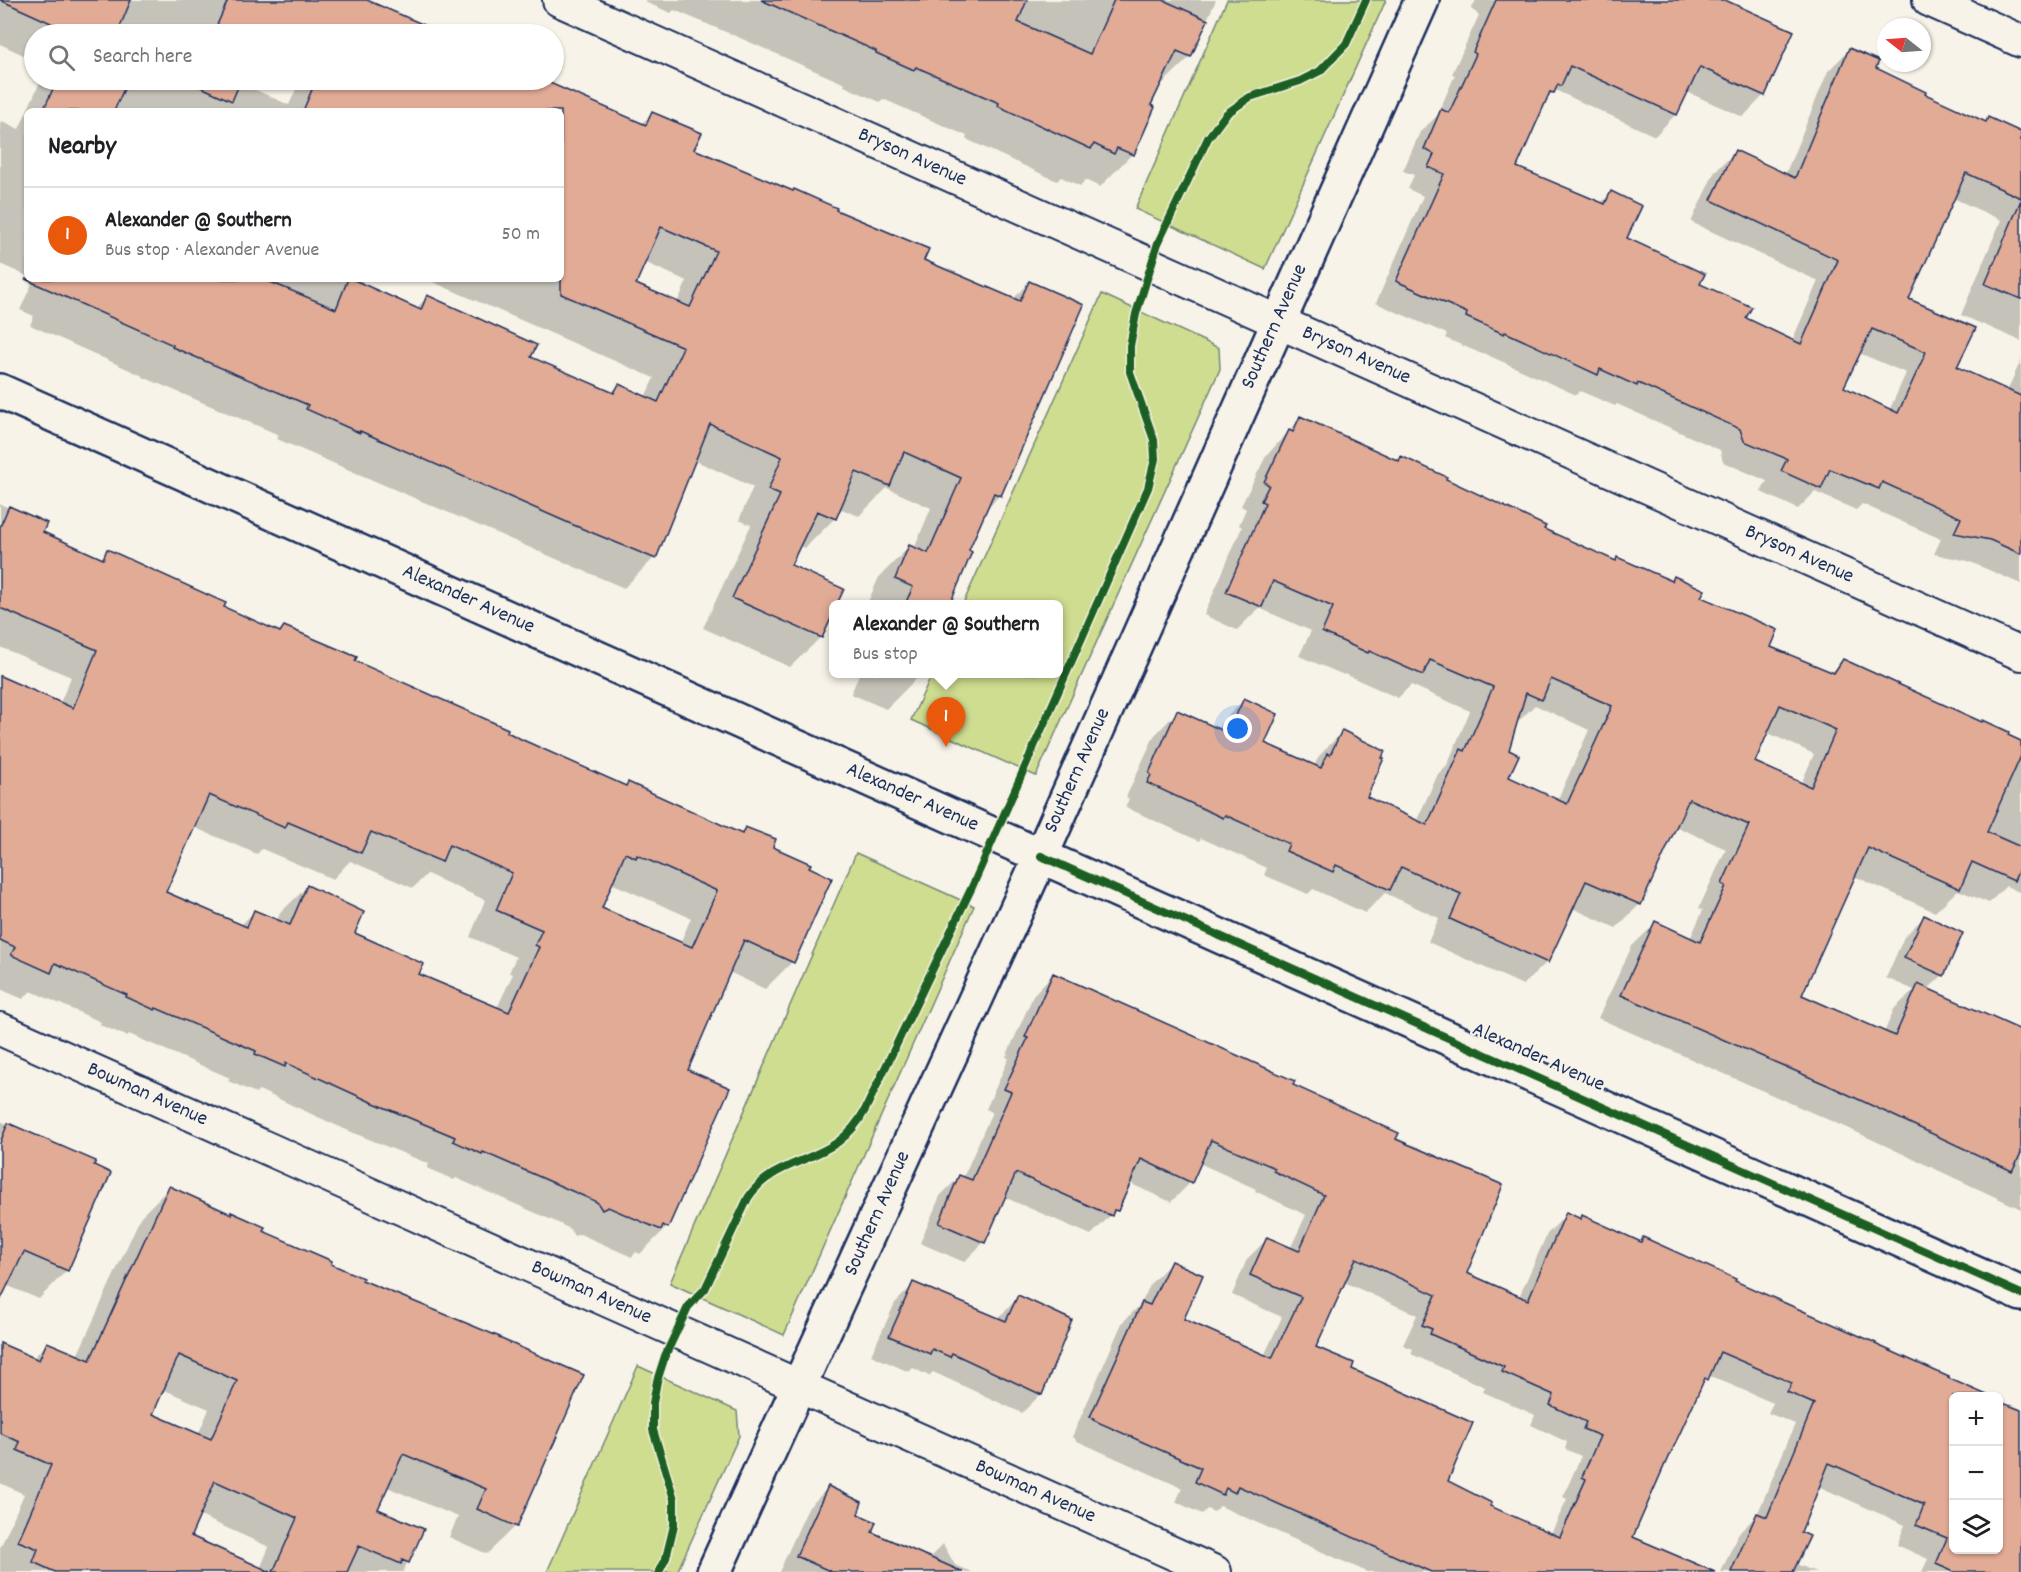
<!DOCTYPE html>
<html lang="en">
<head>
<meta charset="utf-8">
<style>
  :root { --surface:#fff; --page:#f2f2f2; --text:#202124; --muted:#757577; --line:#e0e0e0; --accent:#ea580c }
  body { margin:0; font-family:Dekko,sans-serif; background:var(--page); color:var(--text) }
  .controls { position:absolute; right:18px; bottom:18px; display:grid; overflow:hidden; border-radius:9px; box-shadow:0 2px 4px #0004 }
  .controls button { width:54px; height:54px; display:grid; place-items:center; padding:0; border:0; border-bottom:2px solid var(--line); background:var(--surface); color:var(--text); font:30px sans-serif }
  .compass { position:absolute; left:1877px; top:18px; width:54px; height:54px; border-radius:50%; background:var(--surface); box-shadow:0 2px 4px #0004; rotate:287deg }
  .you { position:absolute; left:1238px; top:729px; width:21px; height:21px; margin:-15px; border:4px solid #fff; border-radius:50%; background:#1a73e8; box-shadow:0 0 0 9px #1a73e833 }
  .badge { display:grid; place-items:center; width:39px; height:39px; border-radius:50%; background:var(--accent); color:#fff; font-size:20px; font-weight:700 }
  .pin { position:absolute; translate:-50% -50px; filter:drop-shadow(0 2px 3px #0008) }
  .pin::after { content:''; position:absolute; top:32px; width:21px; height:18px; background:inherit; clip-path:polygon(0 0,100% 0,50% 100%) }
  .popup { position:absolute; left:829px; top:600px; width:234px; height:78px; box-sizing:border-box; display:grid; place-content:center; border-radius:9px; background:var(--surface); filter:drop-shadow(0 2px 4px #0005); font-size:20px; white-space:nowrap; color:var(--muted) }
  .popup b { font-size:22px; color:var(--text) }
  .popup::after { content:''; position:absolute; left:50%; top:100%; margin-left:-12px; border:12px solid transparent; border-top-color:var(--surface) }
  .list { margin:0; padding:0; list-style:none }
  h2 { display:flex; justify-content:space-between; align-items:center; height:78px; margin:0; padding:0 24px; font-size:26px }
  h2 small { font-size:20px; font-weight:400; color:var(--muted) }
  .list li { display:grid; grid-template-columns:39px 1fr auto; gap:18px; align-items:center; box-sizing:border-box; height:96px; padding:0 24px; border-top:2px solid var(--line) }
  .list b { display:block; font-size:22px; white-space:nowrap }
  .list p { margin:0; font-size:20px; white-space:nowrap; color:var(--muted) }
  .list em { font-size:20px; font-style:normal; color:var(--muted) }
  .icon { flex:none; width:33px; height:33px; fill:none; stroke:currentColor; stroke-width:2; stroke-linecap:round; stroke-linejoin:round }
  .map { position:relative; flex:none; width:2021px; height:1572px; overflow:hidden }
  .search { position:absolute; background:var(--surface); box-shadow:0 2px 4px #0004; left:24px; top:24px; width:540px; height:66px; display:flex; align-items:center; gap:15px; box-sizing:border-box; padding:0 21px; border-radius:33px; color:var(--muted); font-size:22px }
  .panel { position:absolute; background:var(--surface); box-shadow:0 2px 4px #0004; left:24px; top:108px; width:540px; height:174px; border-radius:9px }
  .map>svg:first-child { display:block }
  .green { fill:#cfdd90; stroke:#758677; stroke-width:1.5 }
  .shadow { fill:#0003; fill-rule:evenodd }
  .building { fill:#e1ab96; stroke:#1b2f5e; stroke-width:1.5; fill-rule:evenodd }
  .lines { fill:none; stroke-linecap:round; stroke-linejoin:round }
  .minor-casing { stroke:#1b2f5e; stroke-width:36 }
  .tertiary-casing { stroke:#1b2f5e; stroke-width:38 }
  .minor { stroke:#f7f3e8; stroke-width:32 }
  .tertiary { stroke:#f7f3e8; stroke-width:33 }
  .cycleway-casing { stroke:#f7f3e8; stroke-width:11 }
  .cycleway { stroke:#1b5e20; stroke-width:8 }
  .labels { text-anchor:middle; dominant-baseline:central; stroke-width:5; stroke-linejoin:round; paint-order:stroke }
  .street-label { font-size:21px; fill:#1b2f5e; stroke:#f7f3e8 }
</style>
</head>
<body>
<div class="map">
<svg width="2021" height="1572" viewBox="0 0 2021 1572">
  <rect width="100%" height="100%" fill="#f7f3e8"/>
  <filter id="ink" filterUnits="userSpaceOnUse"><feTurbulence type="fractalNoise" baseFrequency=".0167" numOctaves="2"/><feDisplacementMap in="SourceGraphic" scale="12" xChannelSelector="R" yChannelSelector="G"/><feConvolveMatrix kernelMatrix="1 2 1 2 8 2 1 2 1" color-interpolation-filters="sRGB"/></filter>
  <g filter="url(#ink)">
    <g class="green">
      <polygon points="1227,0 1386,0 1265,269 1135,209"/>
      <polygon points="1102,294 1219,348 1220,369 1036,776 911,720 932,674 1058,674 1058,604 963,604"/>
      <polygon points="856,853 974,906 784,1335 670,1283"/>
      <polygon points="638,1366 737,1411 739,1436 677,1572 547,1572"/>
    </g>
    <g class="shadow">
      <polygon points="0,0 362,0 441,34 34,34 34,60 0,44"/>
      <polygon points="646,0 1216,0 1190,57 1157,89 1132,154 1100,187 1085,180 1080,186 1061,177 1057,181 966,139 967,136 883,99 880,102 844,86 845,84 747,41 674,10 671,13 645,2"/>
      <path d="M1476 0H1721L1764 95 1743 117 1687 92 1676 114 1655 136 1555 90 1544 101 1515 167 1600 204 1611 193 1625 239 1698 285 1744 319 1792 341 1818 281 1691 222 1714 173 1735 152 1785 175 1828 71 1850 49 1874 69 1922 95 1984 123 1988 119 2021 133V341L1961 315 2001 220 1953 198 1907 300 1955 368 2007 391 2021 360V584L1968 561 1934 554 1941 539 1862 504 1856 510 1815 492 1798 509 1761 492 1767 481 1723 462 1720 450 1617 404 1615 406 1580 391 1576 395 1483 353 1482 354 1445 338 1447 334 1376 303 1423 196 1408 189 1414 175 1403 171 1420 132 1437 116 1455 75 1452 74 1479 15 1471 9ZM1859 353 1906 373 1889 411 1842 388Z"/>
      <path d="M41 80H239L238 82 289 105 300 80H539L641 124 652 114 692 150 834 211 922 261 1012 300 1029 283 1000 495 984 511 967 551 970 553 948 604H867L879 577 909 547 914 549 931 508 887 488 859 516 839 508 835 518 805 548 799 546 789 566 842 589 821 637 790 667 703 628 751 525 739 520 753 487 694 460 654 558 624 588 277 439 279 435 143 377V376L30 325 34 316 20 310 34 279H364L361 285 415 309 428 297 529 358 611 393 619 385 645 397 654 378 426 279H561V111H27ZM644 262 687 281 677 303 634 285Z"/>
      <polygon points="27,111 27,276 0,264 0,123 2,121 19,129"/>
      <path d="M1301 418 1397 462 1401 458 1542 530 1614 563 1618 559 1670 582 1674 578 1769 647 1831 673 1843 661 2021 742V893L2006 886 1989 903 1958 890 1935 912 1854 876 1800 995 1884 1033 1894 1009 1914 990 1886 978 1904 937 1924 917 1943 975 1927 990 2021 1032V1209L1856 1132 1598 1018 1632 946 1656 923 1690 939 1703 910 1699 908 1726 849 1675 826 1640 904 1616 928 1572 908 1547 962 1523 985 1428 942 1439 918 1385 893 1365 913 1313 889 1308 894 1264 875 1267 868 1201 838 1199 841 1125 807 1129 799 1126 797 1154 736 1177 712 1217 730 1220 724 1244 700 1263 744 1314 766 1319 756 1342 732 1365 798 1416 822 1438 774 1447 765 1470 711 1411 685 1398 698 1345 674 1344 675 1299 656 1311 631 1259 608 1237 630 1204 615 1242 527 1239 525 1246 509 1241 506 1266 456ZM1535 705 1589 730 1557 801 1507 777V751L1517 723ZM1766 732 1814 754 1801 784 1753 763Z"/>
      <path d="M0 504 45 524 41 532 100 559 108 551 222 608 279 633 284 627 353 662 625 787 628 784 740 834 745 828 771 848 792 962 765 989 729 972 686 1071 667 1227 640 1254 636 1252 632 1257 580 1234 574 1236 570 1229 554 1221 456 1178 454 1180 427 1168 429 1164 342 1128 259 1090 256 1093 228 1081 230 1078 129 1034 127 1036 100 1025 101 1022 31 991 23 999 0 989V678L60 703 71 677 0 647ZM193 827 257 854 262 849 333 879 350 861 413 888 427 874 485 900 470 937 516 957 509 973 513 974 497 1008 416 975 353 934 308 886 280 913 277 921 255 911 240 926 164 893ZM611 883 691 918 680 943 600 909Z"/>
      <polygon points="859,674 919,674 916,679 886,709 851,694"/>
      <path d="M1053 974 1291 1086 1395 1139 1465 1274 1519 1297 1547 1234 1567 1214 1580 1220 1583 1217 1639 1243 1643 1239 1985 1396H1954V1550H1998L2008 1406 2011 1404 2021 1409V1572H1922L1928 1559 1897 1545 1905 1525 1818 1486 1799 1533 1796 1564 1816 1572H1721L1738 1534 1757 1515 1795 1424 1768 1413 1773 1403 1708 1375 1700 1386 1631 1538 1711 1572H1367L1220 1506 1214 1512 1207 1509 1202 1514 1176 1502 1182 1488 1075 1440V1438L1072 1437 1122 1323 1141 1304 1151 1283 1171 1263 1182 1320 1264 1356 1282 1317 1232 1295 1247 1259 1267 1239 1290 1249 1306 1215 1255 1191 1256 1189 1199 1163 1191 1182 1171 1202 1129 1183 1116 1210 1091 1235 1004 1197 984 1242 964 1262 920 1243 940 1196 960 1176 963 1178 992 1112 986 1109 1009 1058 1006 1057 1034 994ZM1344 1282 1417 1315 1403 1345 1413 1349 1411 1354 1485 1387 1483 1392 1535 1415 1531 1425 1567 1442 1565 1449 1581 1456 1563 1497 1567 1499 1551 1534 1488 1507 1446 1482 1350 1370 1314 1348Z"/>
      <polygon points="0,1121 94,1162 67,1270 39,1299 6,1285 0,1297"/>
      <path d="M169 1188 360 1281 516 1526 487 1554 449 1537 458 1517 387 1487 376 1510 422 1530 403 1572H0V1548L24 1494 0 1483V1345L33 1358 48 1343 77 1356 141 1216ZM162 1389 209 1409 198 1435 151 1415ZM198 1515 269 1547 260 1569 189 1537Z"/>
      <polygon points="914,1284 998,1319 1019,1296 1041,1394 1022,1413 933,1372 929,1376 913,1368 909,1372 871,1355 895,1303"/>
      <polygon points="828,1488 856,1515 870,1533 928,1559 943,1544 955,1565 972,1572 779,1572 808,1508"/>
    </g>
    <g class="building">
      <polygon points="0,0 131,0 117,34 75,34"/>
      <polygon points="228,0 367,0 445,34 213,34"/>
      <polygon points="761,0 1027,0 1018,22 1090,54 1114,0 1163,0 1208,20 1191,57 1177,51 1151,105 1155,107 1134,155 1117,148 1114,154 1094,144 1091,149 998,106 999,103 916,67 914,70 876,53 876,51"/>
      <path d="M1496 0H1725L1794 31 1765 96 1700 67 1677 115 1570 66 1561 86 1558 84 1554 93 1550 92 1517 167 1605 204 1611 191 1642 206 1627 238 1705 274 1700 284 1752 307 1746 318 1801 344 1838 260 1711 200 1735 150 1795 178 1849 48 1879 61 1876 68 1926 92 1925 94 1986 122 1988 117 2021 132V198L1966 173 1909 299 1976 328 1957 367 2021 396V554L1990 540 1954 533 1961 518 1882 482 1879 489 1830 469 1821 489 1781 471 1787 459 1744 441 1740 429 1638 383 1637 386 1600 369 1598 375 1505 332 1504 334 1466 317 1467 313 1396 281 1444 174 1428 167 1434 154 1424 149 1441 109 1449 113 1476 54 1473 52ZM1872 329 1926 352 1898 413 1844 387Z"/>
      <polygon points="57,80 128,80 114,111 43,111"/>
      <polygon points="193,80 241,80 232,101 192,83"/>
      <path d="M316 80H543L646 125 652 112 702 133 694 149 793 191 794 189 837 208 836 210 929 249 924 260 1020 301 1029 281 1084 305 1001 496 994 493 969 550 972 552 950 604H905L913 587 895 579 909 545 928 553 961 478 904 452 890 486 856 472 836 519 817 511 791 565 844 589 837 604H834V612L822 638 732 598 780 495 768 490 782 457 710 424 656 559 571 524 360 431V433L306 409 308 405 172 347 173 345 25 279H263L336 309 348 279H352L421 310 427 295 537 345 531 357 614 393 619 384 658 402 683 347 561 294V111H303ZM661 227 716 251 690 307 636 284Z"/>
      <polygon points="2021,200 2021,299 1985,284"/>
      <path d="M1300 416 1399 461 1401 456 1447 477 1446 479 1546 526 1544 529 1616 561 1617 557 1672 581 1674 576 1705 590 1701 597 1778 630 1771 647 1834 673 1843 659 1982 722 1983 720 2009 732 2008 735 2021 741V756L1987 832 2021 847V864L2014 881 1972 862 1960 889 1868 848 1802 995 1895 1036 1918 984 2021 1030V1153L2012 1171 1832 1087 1621 995 1655 921 1700 942 1726 886 1722 884 1749 825 1689 799 1641 905 1586 881 1548 963 1450 919 1461 894 1401 867 1390 890 1336 865 1333 872 1286 851 1289 844 1225 815 1223 818 1147 783 1151 775 1149 773 1177 710 1228 733 1244 698 1278 714 1265 743 1321 768 1327 753 1330 755 1342 730 1385 751 1382 758H1384L1367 797 1427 825 1461 749 1465 751 1493 687 1430 660 1423 675 1369 651 1368 653 1322 632 1333 607 1273 581 1262 607 1226 592 1265 503 1261 501 1269 485 1264 482 1289 430 1293 432ZM1551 679 1612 706 1567 804 1509 777 1519 755 1509 750 1526 693 1542 700ZM1780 705 1836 730 1811 787 1755 762Z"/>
      <path d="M9 506 47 523 43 532 103 559 107 549 226 603 224 607 280 632 284 626 357 657 355 661 508 729 507 732 523 740 626 786 628 782 742 834 745 827 776 839 773 847 811 864 809 867 832 878 794 963 744 940 688 1070 730 1088 668 1228 663 1225 661 1230 608 1207 602 1210 597 1202 581 1195 483 1152 482 1154 453 1141 455 1137 369 1101 286 1063 285 1067 255 1054 256 1051 156 1008 155 1010 126 997 127 995 55 963 51 973 11 955 15 947 0 940V676L73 708 97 650 0 608V527ZM209 795 285 828 288 822 361 853 371 832 442 862 449 845 512 873 496 910 542 930 535 945 539 947 509 1012 419 974 424 964 355 933 364 912 307 885 290 925 254 910 247 927 166 892ZM625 853 636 858 637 855 717 891 692 947 602 908Z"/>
      <polygon points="1924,915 1963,933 1944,976 1904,958"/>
      <path d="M1053 973 1295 1081 1293 1085 1399 1133 1396 1139 1503 1185 1467 1273 1528 1300 1566 1212 1581 1219 1582 1215 1641 1242 1643 1237 1736 1279 1735 1281 1876 1343 1875 1344 1949 1377 1948 1378 1989 1396H1953V1550H1998V1401L2021 1410V1572H1954L1936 1564 1947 1538 1916 1525 1924 1505 1829 1463 1801 1532 1810 1536 1793 1572H1731L1757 1513 1767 1517 1814 1404 1787 1392 1792 1383 1720 1352 1708 1380 1705 1378 1666 1464H1665L1633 1537 1715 1572H1431L1238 1486 1235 1493 1226 1488 1223 1495 1195 1482 1201 1468 1093 1420 1094 1418 1090 1417 1142 1302 1150 1305 1171 1261 1203 1275 1184 1319 1272 1358 1301 1297 1250 1275 1267 1237 1299 1251 1324 1195 1273 1171 1275 1168 1211 1140 1192 1183 1141 1159 1118 1211 1114 1210 1112 1216 1016 1173 985 1243 939 1223 959 1175 972 1180 1011 1092 1004 1089 1028 1038 1025 1037ZM1356 1258 1436 1295 1422 1325 1432 1329 1430 1334 1504 1367 1502 1372 1554 1395 1550 1405 1586 1422 1583 1429 1600 1436 1582 1477 1586 1479 1560 1537 1490 1506 1492 1503 1448 1481 1473 1423 1352 1369 1354 1363 1316 1347Z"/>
      <polygon points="8,1123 96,1161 94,1165 111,1173 68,1271 24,1252 0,1301 0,1143"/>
      <path d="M169 1186 231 1214V1212L265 1227 263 1231 332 1261 331 1264 363 1278 362 1280 500 1337 499 1338 584 1375 517 1527 477 1509 486 1489 403 1454 378 1509 424 1529 409 1563 402 1560 401 1564 359 1546 347 1572H273L297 1518 215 1481 191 1536 271 1572H55L33 1562 38 1549 18 1541 51 1465 17 1450 20 1442 0 1433V1343L39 1360 47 1342 90 1360ZM179 1355 237 1381 211 1439 153 1414Z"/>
      <polygon points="913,1282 1006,1321 1018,1295 1072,1320 1042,1395 952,1353 950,1357 932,1349 930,1354 889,1336"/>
      <polygon points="828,1486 862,1502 858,1514 876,1522 872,1532 963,1572 832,1572 796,1556"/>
    </g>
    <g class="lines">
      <g class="minor-casing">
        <g id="minor">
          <polyline points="559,0 2021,654"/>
          <polyline points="1929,0 2021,41"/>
          <polyline points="0,1029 1215,1572"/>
        </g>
      </g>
      <g class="tertiary-casing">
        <g id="tertiary">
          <polyline points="0,391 2021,1294"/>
          <polyline points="714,1572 1041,856 1422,0"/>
        </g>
      </g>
      <use href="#minor" class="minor"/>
      <use href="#tertiary" class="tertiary"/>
      <g class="cycleway-casing">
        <g id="cycleway">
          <polyline points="1041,856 2021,1294"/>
          <path d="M659 1572 666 1558 674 1525V1499L653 1430V1403L657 1381 665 1356 688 1307 705 1289 748 1198C769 1165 808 1163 838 1142 850 1133 858 1123 865 1110L972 887 1148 488 1155 459 1154 440 1130 372V346L1136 314 1158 243 1208 138 1226 114 1250 97 1300 81 1320 71 1346 44 1366 0"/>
        </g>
      </g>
      <use href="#cycleway" class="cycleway"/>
    </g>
  </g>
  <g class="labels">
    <g class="street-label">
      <text transform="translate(912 158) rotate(24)">Bryson Avenue</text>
      <text transform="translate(1275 327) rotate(-66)">Southern Avenue</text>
      <text transform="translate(1356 356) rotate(24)">Bryson Avenue</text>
      <text transform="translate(1799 555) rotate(24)">Bryson Avenue</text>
      <text transform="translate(468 600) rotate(24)">Alexander Avenue</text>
      <text transform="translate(1078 771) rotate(-66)">Southern Avenue</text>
      <text transform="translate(912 798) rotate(24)">Alexander Avenue</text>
      <text transform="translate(1538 1058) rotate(24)">Alexander Avenue</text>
      <text transform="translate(147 1095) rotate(24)">Bowman Avenue</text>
      <text transform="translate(878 1214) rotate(-66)">Southern Avenue</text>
      <text transform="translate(591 1293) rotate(24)">Bowman Avenue</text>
      <text transform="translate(1035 1492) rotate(24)">Bowman Avenue</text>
    </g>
  </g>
</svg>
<div class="controls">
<button>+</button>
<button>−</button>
<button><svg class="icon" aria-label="layers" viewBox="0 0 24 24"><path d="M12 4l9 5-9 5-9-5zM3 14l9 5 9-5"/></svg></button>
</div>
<svg class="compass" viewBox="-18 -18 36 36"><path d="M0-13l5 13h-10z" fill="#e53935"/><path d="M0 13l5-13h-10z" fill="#757577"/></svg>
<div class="you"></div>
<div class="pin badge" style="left:946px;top:747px">1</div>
<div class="popup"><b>Alexander @ Southern</b>Bus stop</div>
<div class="search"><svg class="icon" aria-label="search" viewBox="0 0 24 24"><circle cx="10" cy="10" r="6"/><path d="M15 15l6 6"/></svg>Search here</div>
<section class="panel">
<h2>Nearby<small></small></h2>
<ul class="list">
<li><span class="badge">1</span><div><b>Alexander @ Southern</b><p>Bus stop · Alexander Avenue</p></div><em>50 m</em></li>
</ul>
</section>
</div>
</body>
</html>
